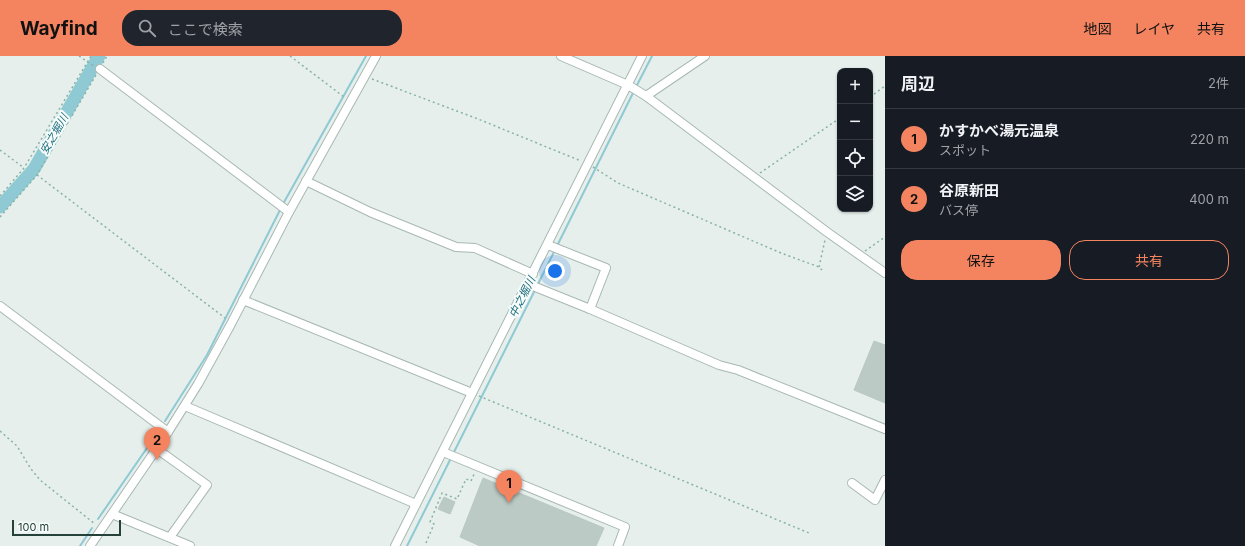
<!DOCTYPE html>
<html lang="ja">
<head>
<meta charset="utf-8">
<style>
  :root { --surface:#171b24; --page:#20242c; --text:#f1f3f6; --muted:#9ea1a6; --line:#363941; --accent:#f4845f }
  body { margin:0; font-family:Inter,"Noto Sans JP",sans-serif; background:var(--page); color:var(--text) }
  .controls { position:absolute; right:12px; top:12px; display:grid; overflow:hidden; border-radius:8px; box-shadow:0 1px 3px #0004 }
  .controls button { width:36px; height:36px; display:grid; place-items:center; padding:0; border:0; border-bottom:1px solid var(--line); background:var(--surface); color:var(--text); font:20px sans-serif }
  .scale { position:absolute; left:12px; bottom:10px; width:109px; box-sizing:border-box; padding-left:4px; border:2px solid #24423a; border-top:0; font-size:11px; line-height:14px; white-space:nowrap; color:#24423a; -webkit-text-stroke:3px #f7fbf9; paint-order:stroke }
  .you { position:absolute; left:555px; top:215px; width:14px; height:14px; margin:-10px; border:3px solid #fff; border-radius:50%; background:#1a73e8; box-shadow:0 0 0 6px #1a73e833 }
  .badge { display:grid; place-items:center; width:26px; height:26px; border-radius:50%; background:var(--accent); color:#111; font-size:13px; font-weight:700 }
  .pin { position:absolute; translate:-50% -33px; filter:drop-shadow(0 1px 2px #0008) }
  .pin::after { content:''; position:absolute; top:21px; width:14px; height:12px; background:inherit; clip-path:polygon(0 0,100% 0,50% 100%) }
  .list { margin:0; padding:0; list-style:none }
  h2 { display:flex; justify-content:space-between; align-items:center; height:52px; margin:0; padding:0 16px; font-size:17px }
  h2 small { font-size:13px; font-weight:400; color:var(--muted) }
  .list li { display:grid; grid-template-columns:26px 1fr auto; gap:12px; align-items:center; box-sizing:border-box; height:60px; padding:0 16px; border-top:1px solid var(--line) }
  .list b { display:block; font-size:15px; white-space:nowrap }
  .list p { margin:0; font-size:13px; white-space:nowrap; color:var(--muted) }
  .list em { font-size:13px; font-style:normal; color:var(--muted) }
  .actions { display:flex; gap:8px; padding:12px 16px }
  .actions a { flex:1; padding:9px 0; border:1px solid var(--accent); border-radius:16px; text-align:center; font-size:14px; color:var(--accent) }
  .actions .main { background:var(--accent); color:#111 }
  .icon { flex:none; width:22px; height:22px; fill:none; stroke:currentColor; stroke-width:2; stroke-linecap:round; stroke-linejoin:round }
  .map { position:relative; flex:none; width:885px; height:490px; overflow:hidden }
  header { display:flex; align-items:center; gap:24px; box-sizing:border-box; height:56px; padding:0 20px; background:var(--accent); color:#111 }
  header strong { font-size:19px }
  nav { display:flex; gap:22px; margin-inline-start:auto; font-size:14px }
  .search { width:280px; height:36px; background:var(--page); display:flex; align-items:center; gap:10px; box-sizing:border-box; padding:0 14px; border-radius:16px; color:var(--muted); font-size:15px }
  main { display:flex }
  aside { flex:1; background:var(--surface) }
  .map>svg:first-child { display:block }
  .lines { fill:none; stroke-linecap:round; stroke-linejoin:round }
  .stream { stroke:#8ec9d4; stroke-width:2 }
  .river { stroke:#8ec9d4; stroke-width:13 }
  .building { fill:#bbcac4; stroke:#b8c9c2 }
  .minor-casing { stroke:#a8b8b2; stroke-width:10 }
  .path { stroke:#86b3a5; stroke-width:1.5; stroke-dasharray:2 3; stroke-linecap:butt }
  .minor { stroke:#fff; stroke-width:8 }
  .labels { text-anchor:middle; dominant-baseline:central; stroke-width:4; stroke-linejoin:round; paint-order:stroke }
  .water-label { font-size:11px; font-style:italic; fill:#1c6f80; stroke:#f7fbf9 }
</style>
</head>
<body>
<header>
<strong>Wayfind</strong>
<div class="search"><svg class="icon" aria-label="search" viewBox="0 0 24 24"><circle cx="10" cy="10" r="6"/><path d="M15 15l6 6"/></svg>ここで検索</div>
<nav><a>地図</a><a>レイヤ</a><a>共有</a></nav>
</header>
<main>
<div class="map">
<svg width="885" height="490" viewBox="0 0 885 490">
  <rect width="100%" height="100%" fill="#e6efeb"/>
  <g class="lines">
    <g class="stream">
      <polyline points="636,31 652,0"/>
      <polyline points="283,148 366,0"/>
      <polyline points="557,190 634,35"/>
      <polyline points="537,230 555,194"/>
      <polyline points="165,365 207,299 281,152"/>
      <polyline points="453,398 535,234"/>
      <polyline points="98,463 158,376"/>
      <polyline points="80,490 92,472"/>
      <polyline points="407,490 451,402"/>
    </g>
    <polyline class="river" points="0,151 34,113 99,0"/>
  </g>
  <g class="building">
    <polygon points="874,285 885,289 885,347 854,334"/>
    <polygon points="483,422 604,472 596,490 480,490 460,481"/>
    <polygon points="444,441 455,446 450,458 438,453"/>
  </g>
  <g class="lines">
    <g class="minor-casing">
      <g id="minor">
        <polyline points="561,0 628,29 646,40 827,176 885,217"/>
        <polyline points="100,13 289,156"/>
        <polyline points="646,40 705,0"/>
        <polyline points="306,125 370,156 456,191 475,192 533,218"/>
        <polyline points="548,189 606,212 590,253"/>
        <polyline points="528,228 590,253 719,309 738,314 885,373"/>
        <polyline points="243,244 472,337"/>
        <polyline points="0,250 168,376"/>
        <polyline points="185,350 416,448"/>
        <polyline points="157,393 207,429 170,481"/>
        <polyline points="443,396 625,471 618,490"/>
        <polyline points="852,427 875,444 885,424"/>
        <polyline points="112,458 190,490"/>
        <polyline points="90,490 168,376 198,328 231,268 289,156 376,0"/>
        <polyline points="395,490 642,0"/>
      </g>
    </g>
    <g class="path">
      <polyline points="79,0 94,10"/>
      <polyline points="290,0 344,41"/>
      <polyline points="103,7 107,0"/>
      <polyline points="372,23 478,63 581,105"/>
      <polyline points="870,41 885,30"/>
      <polyline points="0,94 24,112"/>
      <polyline points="593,111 618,127 781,197 819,211 822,214"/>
      <polyline points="760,117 840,62"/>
      <polyline points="37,119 225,262"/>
      <polyline points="0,140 24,112 91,0"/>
      <polyline points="0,161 37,119 96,19"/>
      <polyline points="865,195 885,181"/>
      <polyline points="819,211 825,184"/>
      <polyline points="479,340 809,477"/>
      <polyline points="0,375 17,390 31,413 40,424 95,468"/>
      <polyline points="426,487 434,468 430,466 442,437 457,443 466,423 471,425 475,416"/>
    </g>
    <use href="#minor" class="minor"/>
  </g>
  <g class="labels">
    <g class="water-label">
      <text transform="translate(54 78) rotate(-60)">安之堀川</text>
      <text transform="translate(522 241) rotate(-63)">中之堀川</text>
    </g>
  </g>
</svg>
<div class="controls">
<button>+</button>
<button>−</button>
<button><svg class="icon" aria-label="locate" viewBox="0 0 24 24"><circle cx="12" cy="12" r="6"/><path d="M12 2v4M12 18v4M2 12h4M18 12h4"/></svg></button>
<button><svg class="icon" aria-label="layers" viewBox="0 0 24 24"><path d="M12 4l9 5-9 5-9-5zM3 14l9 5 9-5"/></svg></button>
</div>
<div class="scale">100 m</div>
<div class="you"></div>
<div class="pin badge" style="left:509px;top:447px">1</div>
<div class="pin badge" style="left:157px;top:404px">2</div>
</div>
<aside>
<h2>周辺<small>2件</small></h2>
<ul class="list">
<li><span class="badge">1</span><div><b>かすかべ湯元温泉</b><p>スポット</p></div><em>220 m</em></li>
<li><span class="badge">2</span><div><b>谷原新田</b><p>バス停</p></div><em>400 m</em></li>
</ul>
<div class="actions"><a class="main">保存</a><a>共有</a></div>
</aside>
</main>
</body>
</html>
